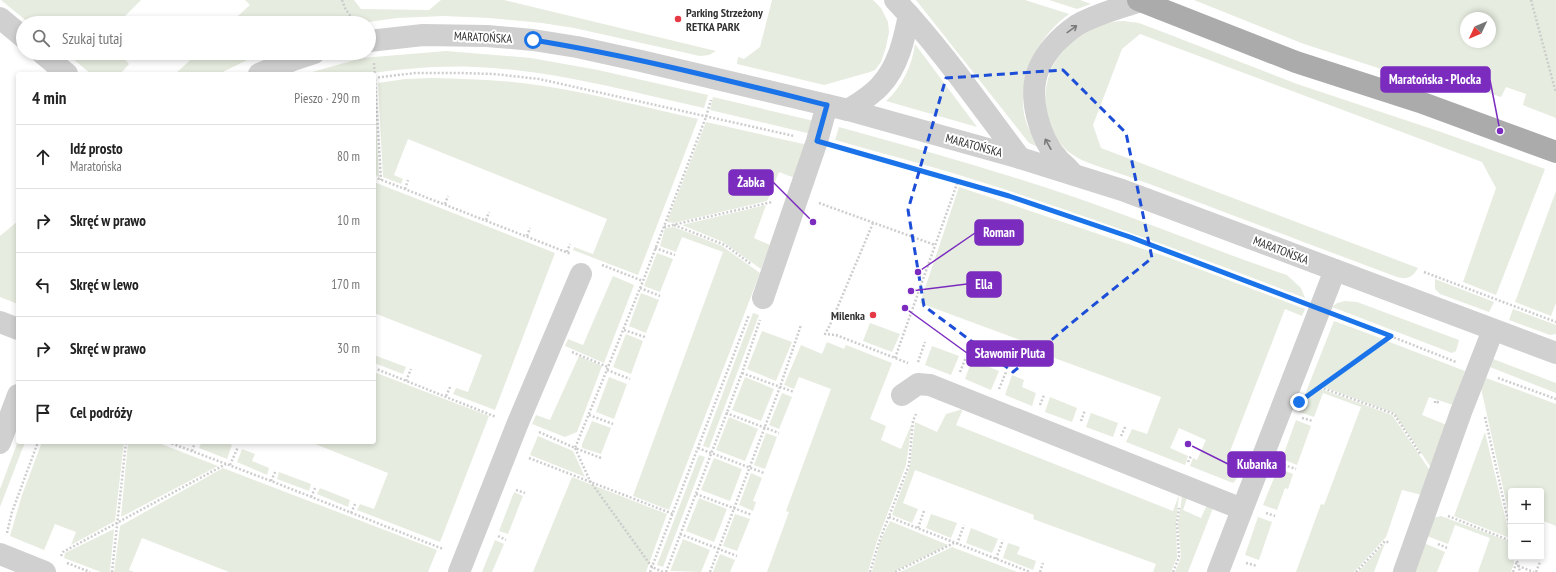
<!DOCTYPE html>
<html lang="pl">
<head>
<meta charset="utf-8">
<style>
  :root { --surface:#fff; --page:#f2f2f2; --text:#222; --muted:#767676; --line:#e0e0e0 }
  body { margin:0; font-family:"PT Sans Narrow",sans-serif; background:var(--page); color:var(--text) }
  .controls { position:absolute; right:12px; bottom:12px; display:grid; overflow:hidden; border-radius:4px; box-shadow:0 2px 6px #0003 }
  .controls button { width:36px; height:36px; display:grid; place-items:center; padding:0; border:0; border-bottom:1px solid var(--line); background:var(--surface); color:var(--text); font:20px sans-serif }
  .compass { position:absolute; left:1460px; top:12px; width:36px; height:36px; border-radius:50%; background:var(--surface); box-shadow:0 2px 6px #0003; rotate:226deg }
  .stop { position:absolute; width:12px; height:12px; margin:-9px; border:3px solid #1a73e8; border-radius:50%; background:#fff }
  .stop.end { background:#1a73e8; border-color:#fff; box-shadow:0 1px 4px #0008 }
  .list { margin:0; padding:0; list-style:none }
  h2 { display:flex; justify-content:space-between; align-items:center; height:52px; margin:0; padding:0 16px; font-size:17px }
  h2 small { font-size:13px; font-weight:400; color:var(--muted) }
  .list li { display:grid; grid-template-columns:26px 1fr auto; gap:12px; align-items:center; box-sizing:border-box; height:64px; padding:0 16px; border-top:1px solid var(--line) }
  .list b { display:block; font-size:15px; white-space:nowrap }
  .list p { margin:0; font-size:13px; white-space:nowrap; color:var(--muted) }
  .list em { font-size:13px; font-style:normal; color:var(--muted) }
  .icon { flex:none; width:22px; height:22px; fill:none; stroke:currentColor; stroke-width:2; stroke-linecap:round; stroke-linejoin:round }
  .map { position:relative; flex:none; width:1556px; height:572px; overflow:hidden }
  .search { position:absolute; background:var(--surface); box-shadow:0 2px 6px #0003; left:16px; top:16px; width:360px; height:44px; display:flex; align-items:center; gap:10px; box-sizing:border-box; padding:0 14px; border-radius:22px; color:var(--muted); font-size:15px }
  .panel { position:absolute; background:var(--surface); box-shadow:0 2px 6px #0003; left:16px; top:72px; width:360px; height:372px; border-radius:4px }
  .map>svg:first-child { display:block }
  .green { fill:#e6ecdf; fill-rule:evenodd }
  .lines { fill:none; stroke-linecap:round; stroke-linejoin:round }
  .path { stroke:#cdcdcd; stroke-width:2.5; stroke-dasharray:2 2; stroke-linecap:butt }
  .minor { stroke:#d0d0d0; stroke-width:22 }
  .major { stroke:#ababab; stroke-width:22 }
  .oneway { stroke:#7a7a7a }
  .route { stroke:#1a73e8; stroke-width:5 }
  .marked { fill:none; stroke:#1d4ed8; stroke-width:3; stroke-dasharray:8 5; stroke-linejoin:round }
  .poi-dot { fill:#e63946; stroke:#fff; stroke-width:1.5 }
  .labels { text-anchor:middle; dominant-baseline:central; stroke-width:4; stroke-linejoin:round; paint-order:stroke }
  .poi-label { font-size:12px; font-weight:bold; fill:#333; stroke:#fff; text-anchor:start }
  .street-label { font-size:12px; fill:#333; stroke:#fff }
  .leader { fill:none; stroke:#7b2cbf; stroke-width:1.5 }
  .callout-dot { fill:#7b2cbf; stroke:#fff; stroke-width:1.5 }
  .callout { fill:#7b2cbf; stroke:#7b2cbf; stroke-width:1.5 }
  .callout-label { font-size:13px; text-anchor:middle; font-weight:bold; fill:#fff }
</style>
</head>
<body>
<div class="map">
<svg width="1556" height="572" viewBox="0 0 1556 572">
  <rect width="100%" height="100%" fill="#fff"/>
  <g class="green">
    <polygon points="1,0 141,0 118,23 29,23"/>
    <polygon points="245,0 354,0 361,9 429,10 441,0 504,0 716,51 709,55 700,56 574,28 542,23 489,18 444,16 397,18 362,23 230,23 250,5"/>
    <polygon points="772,0 873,0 881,8 888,22 889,32 886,47 881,62 875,70 870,72 824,85 737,64 738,57 744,59 760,47"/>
    <path d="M916 0H1025L1069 14C1038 37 1018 75 1024 114 1026 125 1032 135 1036 146L1029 143Z"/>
    <polygon points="1049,0 1080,0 1091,4 1077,9"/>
    <path d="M1194 0H1556V118L1523 105 1526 94 1506 87 1501 97 1413 68 1409 78 1304 44ZM1466 18H1490V42H1466Z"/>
    <path d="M1124 21 1139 23 1155 29 1297 84 1441 132 1545 169 1496 295 1463 282 1496 188 1482 162 1140 34 1122 49 1093 125 1101 148 1418 268C1413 277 1407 280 1397 277 1319 248 1241 218 1163 189 1145 182 1127 176 1109 170 1095 165 1082 162 1070 153 1041 130 1037 80 1062 53 1067 47 1072 39 1078 35 1088 27 1112 21 1124 21Z"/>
    <path d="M915 44 977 127 886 101C902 87 912 66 915 44Z"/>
    <path d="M446 51 531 58 598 70 708 95 704 108C635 93 564 73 493 68 450 64 407 68 365 74 346 76 324 74 305 74L362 58Z"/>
    <polygon points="66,53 119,53 129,64 120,74 91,74"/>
    <polygon points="198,53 261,53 219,74 175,74"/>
    <path d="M432 78C469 79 507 80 544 86 596 94 647 108 698 119L638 275 573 250 574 247 593 254 607 219 408 139 394 175 403 179 401 184 383 177 378 83 405 79Z"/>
    <polygon points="374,84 379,177 374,174"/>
    <polygon points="713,97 814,121 811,134 710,110"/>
    <polygon points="706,122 808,145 795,178 779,172 767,201 674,223 667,222"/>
    <path d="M839 127C919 149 998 171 1077 198 1147 222 1216 251 1287 275L1301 288 1305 298C1196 256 1086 215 975 180 928 165 881 153 835 140Z"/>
    <polygon points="374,182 555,253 495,410 453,394 456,388 468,392 482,355 374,313"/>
    <polygon points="959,187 1170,258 1305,309 1302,316 1285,309 1227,459 1244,466 1240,475 1233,483 1190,466 1193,458 1197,460 1206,440 1179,428 1170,448 1188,456 1185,465 1126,442 1132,429 1147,434 1161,397 1038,352 1039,347 920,303"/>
    <polygon points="1556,191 1556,303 1551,316 1515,302"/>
    <polygon points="766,205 754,238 770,245 761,269 723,242 682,225"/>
    <polygon points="18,221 18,304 0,297 0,236"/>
    <polygon points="674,227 722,246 760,273 669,510 633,496 723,252 682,237 676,252 660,246 665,228"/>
    <polygon points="657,253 673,259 660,292 644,286"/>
    <polygon points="613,276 634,285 604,363 565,346 568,339 583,345"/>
    <polygon points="1435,279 1494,302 1489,312 1440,294 1435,289"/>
    <polygon points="641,293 659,300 646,333 629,326"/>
    <polygon points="1345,301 1357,302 1459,340 1456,351 1452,353 1332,307 1337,303"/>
    <polygon points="1513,309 1556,325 1556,334 1550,335 1509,320"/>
    <polygon points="753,313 759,315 709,448 703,446"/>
    <polygon points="1334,321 1383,339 1304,397"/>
    <polygon points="870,323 900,334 892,352 863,341"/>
    <polygon points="762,331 792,342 776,381 747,369"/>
    <polygon points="626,334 643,341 631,374 613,367"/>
    <polygon points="1387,341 1465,371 1453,405 1429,397 1422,415 1447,425 1432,469 1394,413 1324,387"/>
    <polygon points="827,342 844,349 846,345 892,363 870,419 886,426 881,440 901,449 912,423 906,465 877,541 868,572 767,572 789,512 786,511 831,389 799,377 794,389 784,385 801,345 822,354"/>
    <polygon points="932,346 959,356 951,375 925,365"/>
    <polygon points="374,355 406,367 403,374 374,363"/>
    <polygon points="579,356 602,366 577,432 565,437 532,424 536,415 550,420"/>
    <polygon points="1493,359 1556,383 1556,393 1490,367"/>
    <polygon points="972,360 999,371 991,390 965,379"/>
    <polygon points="374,372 489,416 440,542 357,510 360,504 374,509 388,473 310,442 374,442"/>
    <polygon points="1012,375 1024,380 1022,387 1036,393 1032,406 1005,395"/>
    <polygon points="609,377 627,384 614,419 596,412"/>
    <polygon points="745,377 774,389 761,421 732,410"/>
    <polygon points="1486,378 1556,404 1556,526 1541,520 1541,491 1511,491 1511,524 1481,388"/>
    <polygon points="1321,389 1392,415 1431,472 1422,495 1402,490 1386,537 1354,572 1296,572 1321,504 1324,505 1361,407 1323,393 1314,417 1299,412 1303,402"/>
    <polygon points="782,393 792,397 779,429 769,425"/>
    <polygon points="1050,397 1077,408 1072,422 1045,412"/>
    <polygon points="963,409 956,425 1173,511 1179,495 1176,524 1177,557 1171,572 1153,572 1156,564 1033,519 1034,515 915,470 903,503 918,509 912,523 892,515 910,466 915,422 937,432 946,414"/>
    <polygon points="1091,413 1118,423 1113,437 1086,427"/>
    <polygon points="729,417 758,429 745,461 716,450"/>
    <polygon points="1296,420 1311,426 1297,465 1282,459"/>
    <polygon points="592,421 611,428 601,454 582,448 582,444"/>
    <polygon points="1485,432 1510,538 1454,516"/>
    <polygon points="766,433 777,437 765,469 754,465"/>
    <polygon points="538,436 573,451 585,477 530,455"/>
    <polygon points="18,441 25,442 0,507 0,489"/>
    <polygon points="42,442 124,442 115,521 71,545 76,532 55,524 44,550 10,536 22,495"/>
    <polygon points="128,442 156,442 218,466 121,517"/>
    <polygon points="202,442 224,442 232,445 227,459 199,448"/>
    <polygon points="242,449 255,454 252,461 269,468 267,475 237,462"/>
    <polygon points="699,455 705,457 663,567 657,565"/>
    <polygon points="714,458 742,469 730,501 701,490"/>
    <polygon points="223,468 437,550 428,572 229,572 142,538 129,570 134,572 114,572 120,526"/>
    <polygon points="1278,468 1293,474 1288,489 1285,488 1277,510 1263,505"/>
    <polygon points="279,472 311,484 309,491 277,479"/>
    <polygon points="751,473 762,478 753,501 756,502 753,511 739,505"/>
    <polygon points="572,477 667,514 646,572 533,572"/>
    <polygon points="320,488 350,500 348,507 317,494"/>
    <polygon points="514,492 523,496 508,534 499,531"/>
    <polygon points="1182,496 1187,498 1183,510 1201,518 1207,505 1213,508 1188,572 1175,572 1181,557 1178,525"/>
    <polygon points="699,498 727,509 714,542 686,531"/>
    <polygon points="735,514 750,519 737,551 723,546"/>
    <polygon points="931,514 957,523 951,538 926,528"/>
    <polygon points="1441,516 1511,542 1511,557 1513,557 1514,563 1511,572 1478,572 1490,538 1455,525 1448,544 1427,536 1433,518"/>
    <polygon points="1258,517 1272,522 1259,560 1245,555"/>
    <polygon points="890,521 948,545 893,572 872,572 880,542"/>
    <polygon points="971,528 998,539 992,553 966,543"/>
    <polygon points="114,529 110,572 101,572 64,558 65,553"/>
    <polygon points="683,539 710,550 701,572 670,571"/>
    <polygon points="495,540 504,544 492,572 482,572"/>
    <polygon points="1008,543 1020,547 1017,554 1036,561 1033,570 1003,558"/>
    <polygon points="1385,543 1374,572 1358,572"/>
    <polygon points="1424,543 1445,552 1437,572 1412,572"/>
    <polygon points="952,547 1017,572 900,572"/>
    <polygon points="720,554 735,560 730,572 713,572"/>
  </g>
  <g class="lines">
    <g class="path">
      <polyline points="342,0 345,8 355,23"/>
      <polyline points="1531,0 1556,93"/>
      <polyline points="374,63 381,180"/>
      <polyline points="374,78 415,73 461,73 494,74 539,79 794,136"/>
      <polyline points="838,147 1009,196 1130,237 1298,300"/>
      <polyline points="374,177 571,254"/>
      <polyline points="405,189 408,180"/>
      <polyline points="819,203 935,245"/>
      <polyline points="445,204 448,196"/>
      <polyline points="486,220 489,212"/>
      <polyline points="873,223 830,325 825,334 836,335 908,363"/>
      <polyline points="674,225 725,245 751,264"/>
      <polyline points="664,227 772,202"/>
      <polyline points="527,236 530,228"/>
      <polyline points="655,248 675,255"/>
      <polyline points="567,252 570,244"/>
      <polyline points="602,265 643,281"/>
      <polyline points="1424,272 1556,322"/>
      <polyline points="640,288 660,296"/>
      <polyline points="1342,317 1456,362"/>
      <polyline points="624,330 645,337"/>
      <polyline points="572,352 608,367"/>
      <polyline points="895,358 958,181"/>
      <polyline points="918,362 925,342"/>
      <polyline points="374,368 496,417"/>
      <polyline points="607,370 630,379"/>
      <polyline points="960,372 966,357"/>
      <polyline points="742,373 794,392"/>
      <polyline points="1498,378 1556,399"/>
      <polyline points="406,381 411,369"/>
      <polyline points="1320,387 1394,414 1421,455"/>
      <polyline points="999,389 1006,372"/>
      <polyline points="1314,391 1391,336"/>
      <polyline points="446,396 451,385"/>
      <polyline points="1435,403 1435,401 1440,403"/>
      <polyline points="1040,405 1044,395"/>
      <polyline points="726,413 779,433"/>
      <polyline points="589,415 613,424"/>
      <polyline points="1485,417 1511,534"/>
      <polyline points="1302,418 1313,421"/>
      <polyline points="1081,421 1085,410"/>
      <polyline points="539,432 575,448 643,281 706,117 711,100"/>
      <polyline points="1121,436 1126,425"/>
      <polyline points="168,442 271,481 443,549"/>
      <polyline points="698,448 764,473"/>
      <polyline points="192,451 195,442"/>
      <polyline points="529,458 673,514"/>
      <polyline points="601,458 575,448 590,481 652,567 663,572"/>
      <polyline points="1188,462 1191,456"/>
      <polyline points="230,465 238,447"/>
      <polyline points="1284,465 1296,469"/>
      <polyline points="271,481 276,470"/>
      <polyline points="516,490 525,493"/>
      <polyline points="696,494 752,515"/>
      <polyline points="311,497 316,486"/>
      <polyline points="351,513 356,502"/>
      <polyline points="1266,513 1275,516"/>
      <polyline points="1448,516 1511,541"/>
      <polyline points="889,517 1030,572"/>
      <polyline points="918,528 924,511"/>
      <polyline points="7,533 12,512 38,442"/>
      <polyline points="680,534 737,556"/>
      <polyline points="498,536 506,540"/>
      <polyline points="957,544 964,525"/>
      <polyline points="1438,544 1447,548"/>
      <polyline points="61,556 63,552 226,464"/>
      <polyline points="1516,557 1520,572"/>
      <polyline points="996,559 1003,540"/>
      <polyline points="67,563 90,572"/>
      <polyline points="1246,563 1257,566"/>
      <polyline points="1518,566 1534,572"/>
      <polyline points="112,572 126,442"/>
      <polyline points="650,572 749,315"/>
      <polyline points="666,572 742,373 760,320"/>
      <polyline points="710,572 780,387 801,325"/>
      <polyline points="870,572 879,542 909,465 913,421 916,414"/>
      <polyline points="895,572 954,543"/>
      <polyline points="1040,572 1043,563"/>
      <polyline points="1173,572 1179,557 1177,524 1179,508"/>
      <polyline points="1356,572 1385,541 1390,543"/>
      <polyline points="1513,572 1517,561"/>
      <polyline points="1536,572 1540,562"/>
    </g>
    <g class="minor">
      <path d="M895 0C940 47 980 105 1020 158"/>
      <polyline points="0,18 23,37"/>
      <polyline points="369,41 423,35 487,36 533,40 577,47 641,61 848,110 1020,158 1122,190 1556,353"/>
      <polyline points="42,53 67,74"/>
      <polyline points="259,74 293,60 314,53"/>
      <path d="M848 110C859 103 871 96 880 86 898 67 904 40 909 15"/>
      <path d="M1072 173C1068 168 1063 164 1059 160 1039 138 1027 96 1039 68 1047 50 1061 36 1077 25 1096 14 1120 8 1140 1"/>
      <polyline points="763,298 817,141 827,105"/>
      <polyline points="0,322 18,329"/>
      <polyline points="902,395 918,384 930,385 1242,509"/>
      <polyline points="0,443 18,395"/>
      <polyline points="0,554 45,572"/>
      <polyline points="459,572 517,425 581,274"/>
      <polyline points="1218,572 1335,270"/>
      <polyline points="1404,572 1461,412 1493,330"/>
    </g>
    <polyline class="major" points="1138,0 1296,62 1420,102 1556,152"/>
  </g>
  <defs><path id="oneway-shaft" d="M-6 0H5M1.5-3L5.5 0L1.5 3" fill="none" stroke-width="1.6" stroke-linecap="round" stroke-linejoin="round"/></defs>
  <g class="oneway">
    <use href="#oneway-shaft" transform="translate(1072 29) rotate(-36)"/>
    <use href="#oneway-shaft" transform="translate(1048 144) rotate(-119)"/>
  </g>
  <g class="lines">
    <path class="route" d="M533 40C632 56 730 81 827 105L817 141 1009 196 1130 237 1391 336 1299 402"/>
  </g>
  <path class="marked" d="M1063 70 1126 133 1152 258 1080 316 1013 372 924 306 908 210 946 78Z"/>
  <g class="poi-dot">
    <circle cx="678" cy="19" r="4"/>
    <circle cx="873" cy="315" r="4"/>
  </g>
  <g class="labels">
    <g class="poi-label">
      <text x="686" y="12">Parking Strzeżony<tspan x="686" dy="14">RETKA PARK</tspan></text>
      <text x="865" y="315" text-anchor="end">Milenka</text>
    </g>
    <g class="street-label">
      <text transform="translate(483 37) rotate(3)">MARATOŃSKA</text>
      <text transform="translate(974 145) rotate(15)">MARATOŃSKA</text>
      <text transform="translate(1281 250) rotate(21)">MARATOŃSKA</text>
    </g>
  </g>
  <path class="leader" d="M1500 131L1490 80M813 222L773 182M918 272L975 233M911 291L967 284M905 308L967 353M1188 444L1228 464"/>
  <g class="callout-dot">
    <circle cx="1500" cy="131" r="4"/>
    <circle cx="813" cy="222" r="4"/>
    <circle cx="918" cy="272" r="4"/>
    <circle cx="911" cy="291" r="4"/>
    <circle cx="905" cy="308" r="4"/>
    <circle cx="1188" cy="444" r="4"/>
  </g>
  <g class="callout">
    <rect x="1381" y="67" width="109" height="25" rx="4"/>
    <rect x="729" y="170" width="44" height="25" rx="4"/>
    <rect x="975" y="220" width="48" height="25" rx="4"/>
    <rect x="967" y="272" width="34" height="25" rx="4"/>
    <rect x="967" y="341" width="86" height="25" rx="4"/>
    <rect x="1228" y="452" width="57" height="25" rx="4"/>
  </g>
  <g class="callout-label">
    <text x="1435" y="84">Maratońska - Plocka</text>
    <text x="751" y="187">Żabka</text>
    <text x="999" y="237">Roman</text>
    <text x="984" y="289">Ella</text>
    <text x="1010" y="358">Sławomir Pluta</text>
    <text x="1257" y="469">Kubanka</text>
  </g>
</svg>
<div class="controls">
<button>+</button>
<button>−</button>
</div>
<svg class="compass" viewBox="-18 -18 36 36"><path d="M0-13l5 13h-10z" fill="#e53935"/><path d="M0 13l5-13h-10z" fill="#767676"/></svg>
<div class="stop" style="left:533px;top:40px"></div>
<div class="stop end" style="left:1299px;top:402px"></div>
<div class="search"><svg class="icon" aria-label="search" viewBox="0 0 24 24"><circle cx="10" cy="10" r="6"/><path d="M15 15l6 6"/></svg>Szukaj tutaj</div>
<section class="panel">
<h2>4 min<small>Pieszo · 290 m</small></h2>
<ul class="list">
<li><svg class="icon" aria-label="ahead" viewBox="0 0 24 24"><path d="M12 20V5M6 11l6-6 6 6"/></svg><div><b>Idź prosto</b><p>Maratońska</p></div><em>80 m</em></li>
<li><svg class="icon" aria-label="right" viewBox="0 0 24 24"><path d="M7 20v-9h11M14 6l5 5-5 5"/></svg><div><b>Skręć w prawo</b></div><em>10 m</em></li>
<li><svg class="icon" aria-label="left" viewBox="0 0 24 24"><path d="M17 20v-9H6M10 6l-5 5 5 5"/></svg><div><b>Skręć w lewo</b></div><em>170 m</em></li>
<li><svg class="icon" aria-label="right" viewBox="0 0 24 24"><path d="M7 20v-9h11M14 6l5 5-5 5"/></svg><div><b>Skręć w prawo</b></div><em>30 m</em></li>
<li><svg class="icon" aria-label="arrive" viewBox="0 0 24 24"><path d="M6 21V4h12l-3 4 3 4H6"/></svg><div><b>Cel podróży</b></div></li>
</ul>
</section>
</div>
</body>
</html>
